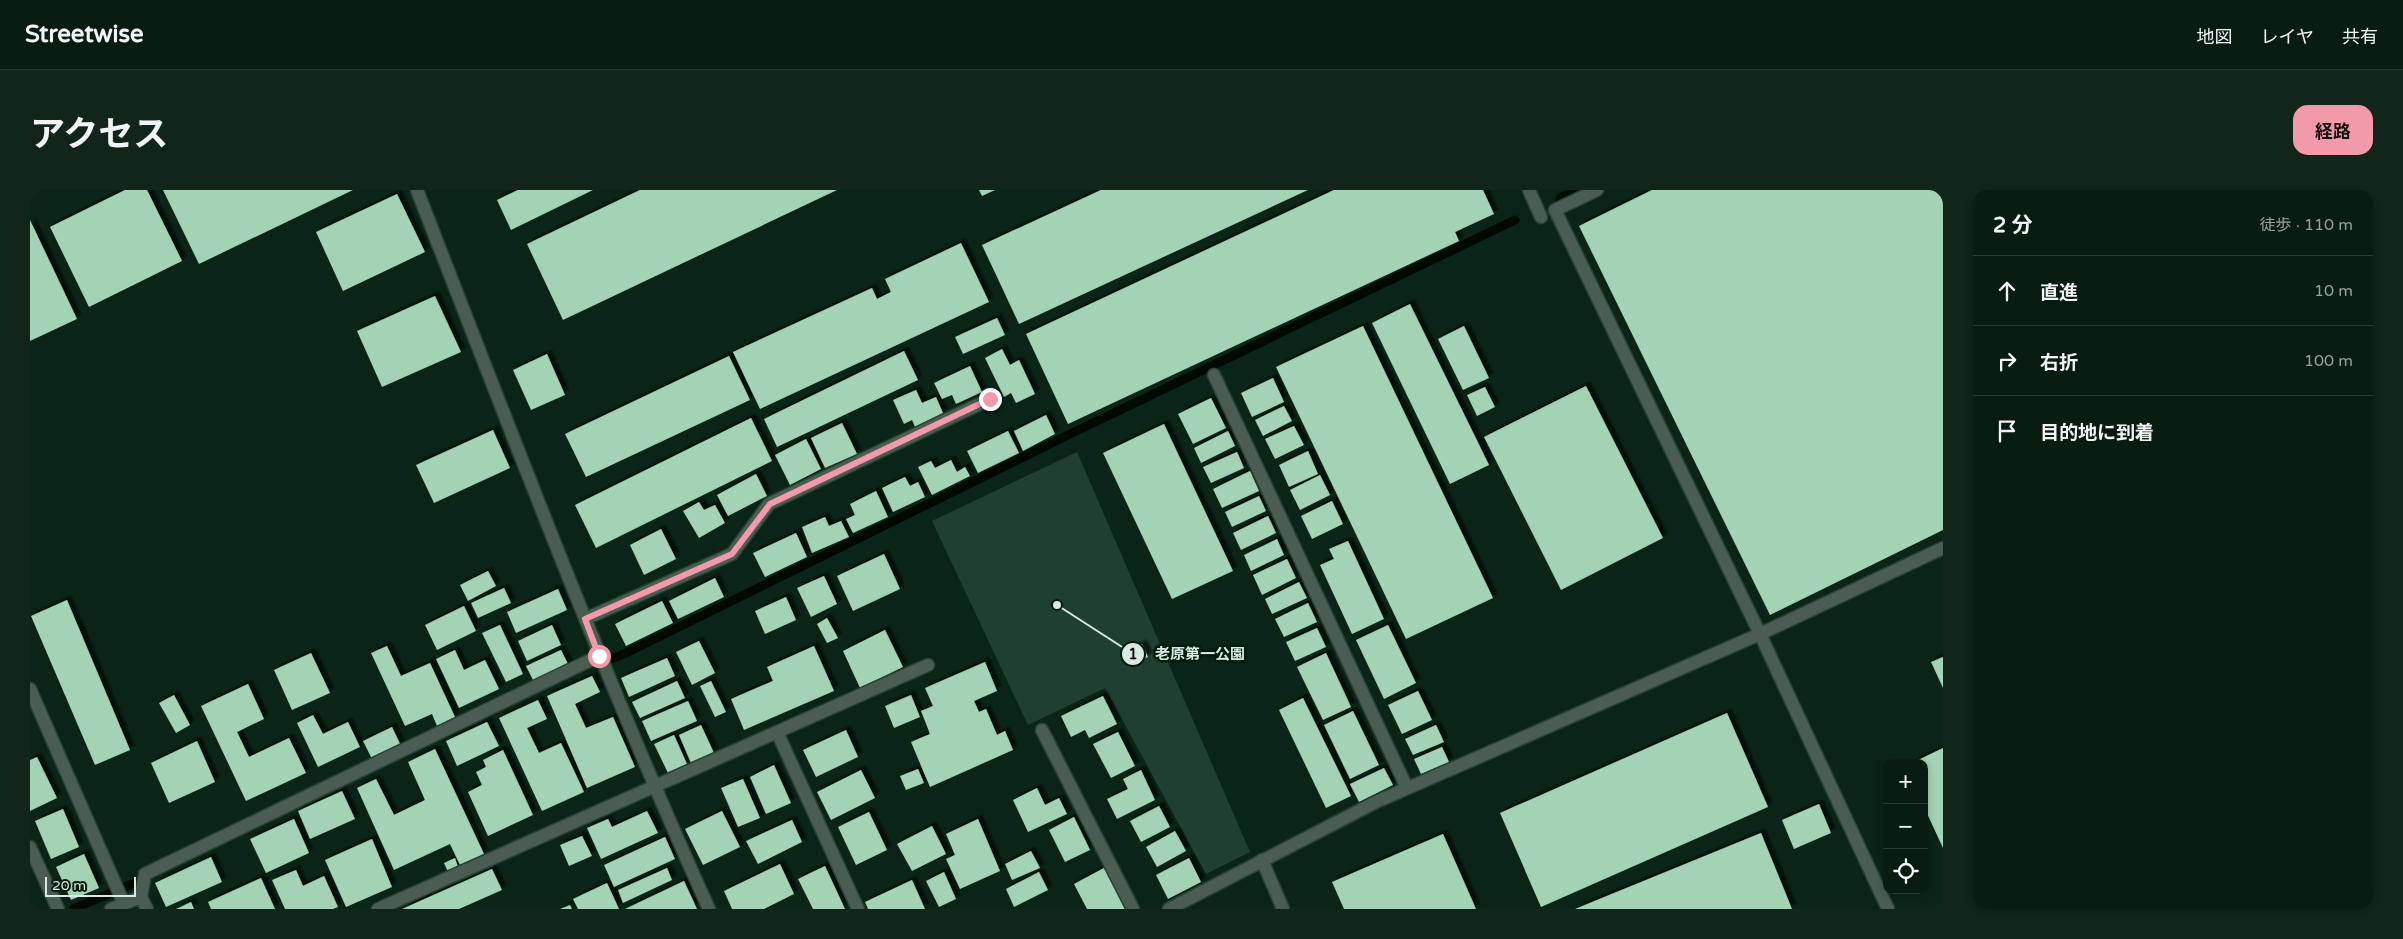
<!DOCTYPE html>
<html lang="ja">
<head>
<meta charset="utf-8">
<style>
  :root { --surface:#081c11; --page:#11251a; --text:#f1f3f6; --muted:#98a19f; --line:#293a31; --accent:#f39aaa }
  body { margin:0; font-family:"Varela Round","Noto Sans JP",sans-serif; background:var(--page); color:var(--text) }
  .controls { position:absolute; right:15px; bottom:15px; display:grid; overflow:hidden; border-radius:10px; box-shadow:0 2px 8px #0003 }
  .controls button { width:45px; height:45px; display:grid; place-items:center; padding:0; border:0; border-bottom:1px solid var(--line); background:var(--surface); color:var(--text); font:25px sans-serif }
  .scale { position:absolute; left:15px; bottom:12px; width:91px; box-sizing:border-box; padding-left:5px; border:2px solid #daeae0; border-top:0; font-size:14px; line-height:18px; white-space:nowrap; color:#daeae0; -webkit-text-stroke:4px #021c0e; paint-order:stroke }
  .stop { position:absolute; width:15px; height:15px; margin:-11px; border:4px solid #f39aaa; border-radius:50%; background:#fff }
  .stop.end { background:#f39aaa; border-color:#fff; box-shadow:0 1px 5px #0008 }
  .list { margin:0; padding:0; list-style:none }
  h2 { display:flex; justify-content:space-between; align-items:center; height:65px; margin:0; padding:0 20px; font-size:21px }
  h2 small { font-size:16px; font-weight:400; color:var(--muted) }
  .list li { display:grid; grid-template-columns:32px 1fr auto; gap:15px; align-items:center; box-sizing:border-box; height:70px; padding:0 20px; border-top:1px solid var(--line) }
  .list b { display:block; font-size:19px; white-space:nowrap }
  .list em { font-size:16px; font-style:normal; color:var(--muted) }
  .icon { flex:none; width:28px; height:28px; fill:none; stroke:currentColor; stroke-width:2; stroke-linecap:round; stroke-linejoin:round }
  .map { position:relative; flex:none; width:1913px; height:719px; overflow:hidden; border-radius:15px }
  header { display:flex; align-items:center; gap:30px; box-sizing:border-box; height:70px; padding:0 25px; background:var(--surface); border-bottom:1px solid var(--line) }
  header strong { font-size:24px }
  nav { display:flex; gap:28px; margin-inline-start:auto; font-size:18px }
  .intro { display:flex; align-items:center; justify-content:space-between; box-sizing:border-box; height:120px; padding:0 30px }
  h1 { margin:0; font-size:35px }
  .button { padding:12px 22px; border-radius:15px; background:var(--accent); color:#111; font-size:18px; font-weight:700 }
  main { display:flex; gap:30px; padding:0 30px }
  aside { flex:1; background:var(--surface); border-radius:15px; box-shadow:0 2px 8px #0003 }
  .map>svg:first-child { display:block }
  .green { fill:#1f402e }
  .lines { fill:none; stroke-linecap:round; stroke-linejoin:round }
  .stream { stroke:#000a03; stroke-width:9 }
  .building { fill:#a3d2b5; filter:url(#shadow) }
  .service-casing { stroke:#274133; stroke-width:15 }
  .minor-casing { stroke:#274133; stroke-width:15 }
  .service { stroke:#4b5d52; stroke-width:12 }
  .minor { stroke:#4b5d52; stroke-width:12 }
  .route { stroke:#f39aaa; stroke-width:6 }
  .leader { fill:none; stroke:#daeae0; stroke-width:2 }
  .callout-dot { fill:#daeae0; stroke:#021c0e; stroke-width:2 }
  .mark-label { font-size:15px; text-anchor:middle; font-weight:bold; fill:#111 }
  .callout-label { font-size:15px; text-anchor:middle; font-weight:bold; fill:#daeae0; stroke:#021c0e; stroke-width:5; stroke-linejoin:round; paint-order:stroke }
</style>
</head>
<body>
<header>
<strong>Streetwise</strong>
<nav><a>地図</a><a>レイヤ</a><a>共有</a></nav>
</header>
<div class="intro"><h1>アクセス</h1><a class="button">経路</a></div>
<main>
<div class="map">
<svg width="1913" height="719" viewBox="0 0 1913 719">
  <defs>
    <filter id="shadow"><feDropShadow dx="4.5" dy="-4.5" stdDeviation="1" flood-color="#0009"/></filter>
  </defs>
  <rect width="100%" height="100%" fill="#0a2517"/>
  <polygon class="green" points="1047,262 1220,662 1176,684 1075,498 998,535 902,331"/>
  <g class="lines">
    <g class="stream">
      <polyline points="1530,8 1547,0"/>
      <polyline points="569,473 592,465 1036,246 1485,30"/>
      <polyline points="43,719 117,688"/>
    </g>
  </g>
  <g class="building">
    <polygon points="95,0 117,0 152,71 59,117 20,37"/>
    <polygon points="133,0 323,0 169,74"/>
    <polygon points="488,0 563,0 481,40 467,10"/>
    <polygon points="610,0 807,0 533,130 497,54"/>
    <polygon points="949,0 965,0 952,6"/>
    <polygon points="1071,0 1278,0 989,134 952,55"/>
    <polygon points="1304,0 1453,0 1464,24 1425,42 1429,51 1038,234 996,144"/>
    <polygon points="1622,0 1913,0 1913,340 1740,425 1549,36"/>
    <polygon points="367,4 395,62 313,101 286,42"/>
    <polygon points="0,30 47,129 0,151"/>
    <polygon points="931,53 959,112 730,219 703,162 842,98 847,109 861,102 855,89"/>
    <polygon points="405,106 431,162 352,197 327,141"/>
    <polygon points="1380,114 1459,275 1420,294 1342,133"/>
    <polygon points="967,128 975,145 933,164 925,147"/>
    <polygon points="1333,136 1463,408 1376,449 1246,177"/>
    <polygon points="1434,136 1459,188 1433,200 1408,149"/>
    <polygon points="972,159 980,175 989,170 1005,204 986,213 981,203 974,207 955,168"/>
    <polygon points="874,161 888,190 747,257 734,229"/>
    <polygon points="517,164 535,205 501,220 483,180"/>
    <polygon points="699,166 720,210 556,287 535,244"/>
    <polygon points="940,176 952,202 926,214 922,205 912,209 904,193"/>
    <polygon points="1243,188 1254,212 1222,227 1211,203"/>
    <polygon points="1556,196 1633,348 1531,400 1454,247"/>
    <polygon points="1455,197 1465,217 1447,226 1437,205"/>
    <polygon points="886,200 892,213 906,207 913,223 885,237 882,230 874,234 863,210"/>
    <polygon points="1181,208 1196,238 1163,254 1148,224"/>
    <polygon points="1254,216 1262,231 1233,246 1225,230"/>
    <polygon points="1016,225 1025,244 993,261 984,241"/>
    <polygon points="721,228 742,271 566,358 545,315"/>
    <polygon points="812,233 827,264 795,278 781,248"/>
    <polygon points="1134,234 1203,381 1142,409 1073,263"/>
    <polygon points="1264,236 1274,255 1245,269 1235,249"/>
    <polygon points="463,240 480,278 404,313 386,275"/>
    <polygon points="978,241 989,263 948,283 937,261"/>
    <polygon points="1198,241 1205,256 1171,273 1164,258"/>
    <polygon points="776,249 791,279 760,295 745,265"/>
    <polygon points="1278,261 1288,284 1259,297 1249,275"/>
    <polygon points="1207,262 1214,278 1181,293 1173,277"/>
    <polygon points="921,270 927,282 935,277 940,286 902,305 888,277 901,271 905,278"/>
    <polygon points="1220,281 1229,301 1192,318 1183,299"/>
    <polygon points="726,284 737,306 698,326 687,305"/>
    <polygon points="1290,285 1300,305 1270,320 1260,300"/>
    <polygon points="875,287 880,296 888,292 895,307 863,322 852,298"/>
    <polygon points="846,301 858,327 823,343 816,329 825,325 820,314"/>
    <polygon points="1229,306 1236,321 1202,337 1195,322"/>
    <polygon points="1302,311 1313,334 1282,349 1271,326"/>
    <polygon points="669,312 674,320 685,315 695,333 669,348 653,321"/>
    <polygon points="1238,326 1246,343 1211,360 1203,343"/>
    <polygon points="795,327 799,336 811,331 819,347 782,363 772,337"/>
    <polygon points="631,339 646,369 614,385 600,355"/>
    <polygon points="766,343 777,367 735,387 723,363"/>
    <polygon points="1247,349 1254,365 1221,381 1214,365"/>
    <polygon points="1318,351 1354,429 1322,444 1290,375 1304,369 1299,359"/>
    <polygon points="854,364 870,399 823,421 807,386"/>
    <polygon points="1257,369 1266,388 1232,405 1223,385"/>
    <polygon points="458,381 466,396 438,411 430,395"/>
    <polygon points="794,386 807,414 781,427 767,398"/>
    <polygon points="685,388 694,407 648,429 639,411"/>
    <polygon points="1269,392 1277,408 1242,424 1235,409"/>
    <polygon points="474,398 481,413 448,428 441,413"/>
    <polygon points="528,399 537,420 486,443 477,422"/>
    <polygon points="756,407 766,430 735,444 725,421"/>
    <polygon points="37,410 100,560 65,575 1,426"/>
    <polygon points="632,411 643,433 596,456 585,434"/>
    <polygon points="1278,413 1287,432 1254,447 1245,429"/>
    <polygon points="434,416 446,441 407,460 395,435"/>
    <polygon points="797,428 808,448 797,453 787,434"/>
    <polygon points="470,435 493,484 476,492 452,443"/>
    <polygon points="522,435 531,455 497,471 488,451"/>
    <polygon points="1358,435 1386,493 1354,509 1326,450"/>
    <polygon points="1287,438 1296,457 1265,471 1256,452"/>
    <polygon points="855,440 873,477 830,498 813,461"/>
    <polygon points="669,451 685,483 662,495 646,462"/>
    <polygon points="1112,454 1118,467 1104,474 1098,462"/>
    <polygon points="357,456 371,486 400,473 425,527 407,536 402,524 375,536 341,463"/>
    <polygon points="784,456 804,501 714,540 701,509 743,491 737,477"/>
    <polygon points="425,460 434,480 455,470 469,499 429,518 406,469"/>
    <polygon points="531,460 539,476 504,492 496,476"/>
    <polygon points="281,463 300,503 262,520 244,480"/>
    <polygon points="1296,463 1321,517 1293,530 1267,477"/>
    <polygon points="1913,467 1913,498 1901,472"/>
    <polygon points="637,468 645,486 599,507 591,488"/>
    <polygon points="955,472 967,501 944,511 949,522 956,519 967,545 975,541 983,560 900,597 881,552 900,544 891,521 903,516 895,498"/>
    <polygon points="562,486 570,502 545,514 556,538 583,527 605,577 557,598 517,506"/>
    <polygon points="647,491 655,508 610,528 602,512"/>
    <polygon points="681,491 696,522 685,527 670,496"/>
    <polygon points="218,494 234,529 207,542 219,567 259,548 276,583 216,611 171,516"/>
    <polygon points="1388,501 1402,530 1372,544 1358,515"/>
    <polygon points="144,505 160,535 146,543 129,513"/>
    <polygon points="881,505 890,527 864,538 855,516"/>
    <polygon points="1073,506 1087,534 1059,548 1055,540 1041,547 1031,526"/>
    <polygon points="1273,508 1321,606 1296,618 1249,520"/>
    <polygon points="508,510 517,529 497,538 509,563 531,553 554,602 512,621 469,528"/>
    <polygon points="658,511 667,531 621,551 612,531"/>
    <polygon points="1323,521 1349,575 1320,589 1294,535"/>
    <polygon points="1697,523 1738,617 1511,717 1470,623"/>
    <polygon points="283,525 293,544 318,532 330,557 288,577 267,533"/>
    <polygon points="457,532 469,556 427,576 416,551"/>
    <polygon points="671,535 684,563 661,573 649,545"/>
    <polygon points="1406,535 1414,552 1383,565 1375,549"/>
    <polygon points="362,537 371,556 342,569 333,551"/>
    <polygon points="816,540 828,567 786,587 773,560"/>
    <polygon points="1088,542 1105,576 1081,588 1063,554"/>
    <polygon points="644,545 657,574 638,583 624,554"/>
    <polygon points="167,551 185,592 139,613 121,573"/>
    <polygon points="1412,557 1419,572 1391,584 1384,569"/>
    <polygon points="1913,558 1913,658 1894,617 1894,573 1882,573"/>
    <polygon points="405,559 454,664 430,675 420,654 364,680 327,598 346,589 364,625 395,610 378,572"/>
    <polygon points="473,560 503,625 458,646 438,602 452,595 446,582 456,577 453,570"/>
    <polygon points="7,567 27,608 0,621 0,570"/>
    <polygon points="744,575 761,613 736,624 720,587"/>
    <polygon points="1354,578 1363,595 1329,612 1320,594"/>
    <polygon points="888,579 894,593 876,600 870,586"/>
    <polygon points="831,580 845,608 801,630 787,602"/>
    <polygon points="1111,580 1125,610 1087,629 1077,609 1098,599 1093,589"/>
    <polygon points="713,589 730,628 708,637 691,598"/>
    <polygon points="1007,598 1015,615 1029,608 1037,624 998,642 983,610"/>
    <polygon points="312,601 325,629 280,649 268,621"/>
    <polygon points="1789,614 1801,643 1764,659 1752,630"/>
    <polygon points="1129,616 1140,637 1111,652 1100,631"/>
    <polygon points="33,619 49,657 21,669 5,631"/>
    <polygon points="617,621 628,643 571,669 557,638 578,629 582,637"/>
    <polygon points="692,621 710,657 673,675 655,639"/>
    <polygon points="839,622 857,660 826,675 808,637"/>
    <polygon points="1044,627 1060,660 1035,672 1019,640"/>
    <polygon points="264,629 279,663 236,683 220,649"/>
    <polygon points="948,629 970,681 930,699 916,669 925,665 916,644"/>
    <polygon points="762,630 772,652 728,674 716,651"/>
    <polygon points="902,636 916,664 882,681 867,654"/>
    <polygon points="1145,641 1156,661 1127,677 1116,657"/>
    <polygon points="1731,643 1762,719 1545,719"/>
    <polygon points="1413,644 1446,719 1314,719 1302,692"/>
    <polygon points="552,646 562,666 539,676 530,655"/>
    <polygon points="635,647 645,669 584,697 574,675"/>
    <polygon points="342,649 362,697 316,717 295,670"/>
    <polygon points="1001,661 1010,678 982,690 975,674"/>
    <polygon points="54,664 69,698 41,710 26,677"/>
    <polygon points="181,667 192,692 136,717 125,693"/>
    <polygon points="425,668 428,677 418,682 414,673"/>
    <polygon points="1159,668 1171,692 1138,709 1126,685"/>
    <polygon points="750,674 764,704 734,719 702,719 694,701"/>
    <polygon points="795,676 815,719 783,719 768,689"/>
    <polygon points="637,678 642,690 593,713 588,700"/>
    <polygon points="1074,678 1095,719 1057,719 1044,694"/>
    <polygon points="462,679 472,700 429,719 372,719"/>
    <polygon points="266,680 273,696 294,686 308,717 303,719 255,719 242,690"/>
    <polygon points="914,682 926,709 909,717 896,691"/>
    <polygon points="1009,682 1018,700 984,717 976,699"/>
    <polygon points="231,688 245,719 181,719 178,712"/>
    <polygon points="882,690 895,719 838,719 835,712"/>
    <polygon points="654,691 667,719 595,719"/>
    <polygon points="577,693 589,719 548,719 543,709"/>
    <polygon points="161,712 164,719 146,719"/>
    <polygon points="540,715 542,719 530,719"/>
  </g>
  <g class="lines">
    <g class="service-casing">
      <g id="service">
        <polyline points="1184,185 1377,598"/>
        <polyline points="555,429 702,364 739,314 960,209"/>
        <polyline points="1012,540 1103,719"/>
        <polyline points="1232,670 1253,719"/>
      </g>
    </g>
    <g class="minor-casing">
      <g id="minor">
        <path d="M387 0C481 241 572 483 679 719"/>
        <polyline points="1499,0 1511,27"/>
        <polyline points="1567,0 1525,20 1730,444 1858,719"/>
        <polyline points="0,499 94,714"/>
        <polyline points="747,542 828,719"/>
        <polyline points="0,657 28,719"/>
        <polyline points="111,707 115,684 569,466"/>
        <polyline points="81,719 111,707 117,719"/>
        <polyline points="348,719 898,475"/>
        <polyline points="1139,719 1346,612 1730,444 1913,358"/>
      </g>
    </g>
    <use href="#service" class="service"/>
    <use href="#minor" class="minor"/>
  </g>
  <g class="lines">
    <polyline class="route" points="569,466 555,429 702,364 740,314 960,209"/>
  </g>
  <path class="leader" d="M1027 415L1103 464"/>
  <g class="callout-dot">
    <circle cx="1027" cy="415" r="5"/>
    <circle cx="1103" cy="464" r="12"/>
  </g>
  <g class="mark-label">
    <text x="1103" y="469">1</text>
  </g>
  <g class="callout-label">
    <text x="1170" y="469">老原第一公園</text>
  </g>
</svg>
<div class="controls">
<button>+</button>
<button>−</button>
<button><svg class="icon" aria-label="locate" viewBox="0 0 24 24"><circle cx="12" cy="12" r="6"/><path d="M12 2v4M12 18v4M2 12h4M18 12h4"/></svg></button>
</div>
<div class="scale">20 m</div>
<div class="stop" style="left:569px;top:466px"></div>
<div class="stop end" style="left:960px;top:209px"></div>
</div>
<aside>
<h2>2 分<small>徒歩 · 110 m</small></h2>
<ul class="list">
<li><svg class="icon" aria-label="ahead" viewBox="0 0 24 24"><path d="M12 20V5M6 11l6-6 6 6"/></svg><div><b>直進</b></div><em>10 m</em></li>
<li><svg class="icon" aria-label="right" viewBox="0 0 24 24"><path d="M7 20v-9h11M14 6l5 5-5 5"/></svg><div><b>右折</b></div><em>100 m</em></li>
<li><svg class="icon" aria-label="arrive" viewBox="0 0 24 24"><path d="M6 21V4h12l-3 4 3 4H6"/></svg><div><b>目的地に到着</b></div></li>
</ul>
</aside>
</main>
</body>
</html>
